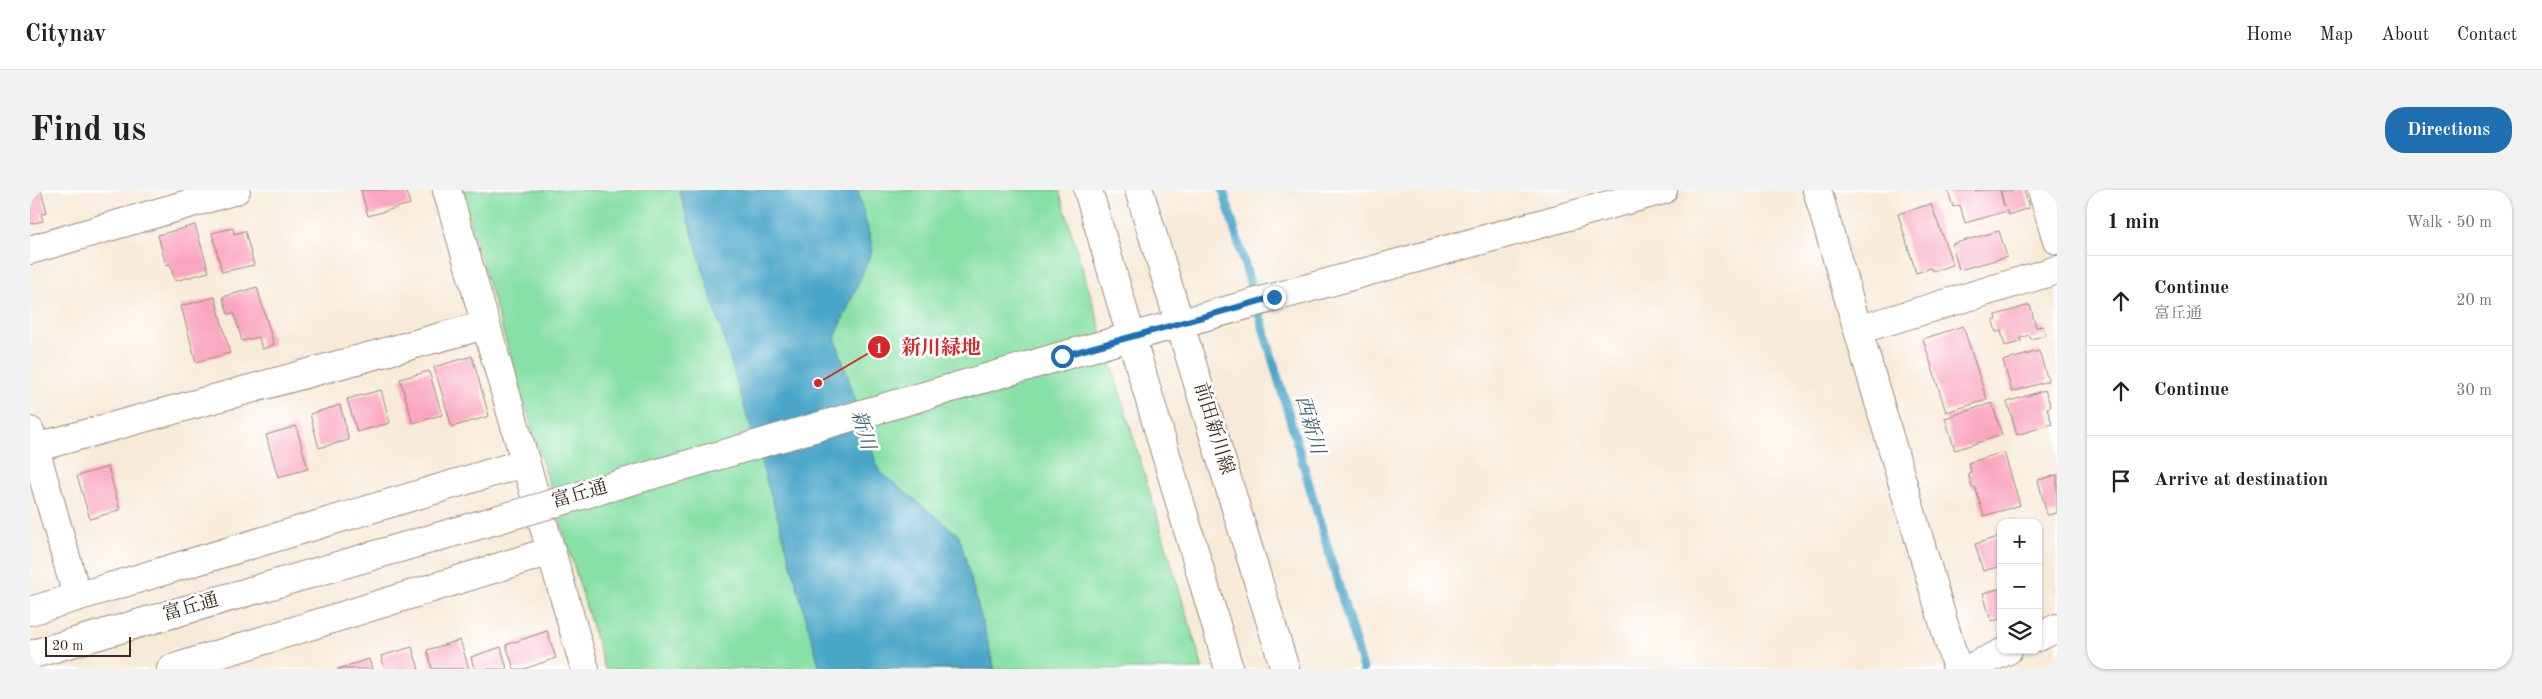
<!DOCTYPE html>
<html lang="en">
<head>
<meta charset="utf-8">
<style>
  :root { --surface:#fff; --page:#f2f2f2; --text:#202124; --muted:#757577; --line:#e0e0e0; --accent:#1f6fb2 }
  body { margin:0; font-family:"Old Standard TT","Noto Serif JP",serif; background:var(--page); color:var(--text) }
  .controls { position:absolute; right:15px; bottom:15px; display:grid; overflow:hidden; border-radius:10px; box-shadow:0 1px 4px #0004 }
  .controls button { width:45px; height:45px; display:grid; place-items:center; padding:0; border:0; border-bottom:1px solid var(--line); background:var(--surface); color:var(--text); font:25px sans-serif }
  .scale { position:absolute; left:15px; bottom:12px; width:86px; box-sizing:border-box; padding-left:5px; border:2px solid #3b2a1e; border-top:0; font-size:14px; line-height:18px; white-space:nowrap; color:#3b2a1e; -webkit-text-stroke:4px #fff; paint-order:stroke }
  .stop { position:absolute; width:15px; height:15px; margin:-11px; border:4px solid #1f6fb2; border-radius:50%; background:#fff }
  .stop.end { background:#1f6fb2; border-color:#fff; box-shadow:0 1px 5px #0008 }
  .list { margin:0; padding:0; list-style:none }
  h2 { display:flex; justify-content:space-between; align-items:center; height:65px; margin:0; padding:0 20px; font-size:21px }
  h2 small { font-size:16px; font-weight:400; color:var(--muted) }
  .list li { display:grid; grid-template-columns:32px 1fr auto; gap:15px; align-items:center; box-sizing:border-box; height:90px; padding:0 20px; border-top:1px solid var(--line) }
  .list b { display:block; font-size:19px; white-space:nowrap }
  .list p { margin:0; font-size:16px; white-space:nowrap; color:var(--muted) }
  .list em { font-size:16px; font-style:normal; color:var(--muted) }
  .icon { flex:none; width:28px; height:28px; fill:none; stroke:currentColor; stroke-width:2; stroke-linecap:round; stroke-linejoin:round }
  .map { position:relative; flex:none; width:2027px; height:479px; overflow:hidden; border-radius:20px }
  header { display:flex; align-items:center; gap:30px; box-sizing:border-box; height:70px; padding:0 25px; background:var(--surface); border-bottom:1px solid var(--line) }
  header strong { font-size:24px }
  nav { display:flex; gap:28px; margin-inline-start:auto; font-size:18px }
  .intro { display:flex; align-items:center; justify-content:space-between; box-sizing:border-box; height:120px; padding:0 30px }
  h1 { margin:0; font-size:35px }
  .button { padding:12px 22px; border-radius:20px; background:var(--accent); color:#fff; font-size:18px; font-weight:700 }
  main { display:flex; gap:30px; padding:0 30px }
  aside { flex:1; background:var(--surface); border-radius:20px; box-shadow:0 1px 4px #0004 }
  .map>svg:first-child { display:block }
  .green { fill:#87e0a5; stroke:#618562 }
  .water { fill:#49a6c8; stroke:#426873 }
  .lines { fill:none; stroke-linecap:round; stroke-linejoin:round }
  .stream { stroke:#49a6c8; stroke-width:9 }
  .building { fill:#f9a7c0 }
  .minor-casing { stroke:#9a8a7b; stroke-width:30 }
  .major-casing { stroke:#9a8a7b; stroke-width:30 }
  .minor { stroke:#fff; stroke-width:28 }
  .major { stroke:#fff; stroke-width:28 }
  .minor-bridge-casing { stroke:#9a8a7b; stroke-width:30; stroke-linecap:butt }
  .minor-bridge { stroke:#fff; stroke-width:28 }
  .route { stroke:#1f6fb2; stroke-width:6 }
  .labels { text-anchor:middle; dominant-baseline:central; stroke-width:5; stroke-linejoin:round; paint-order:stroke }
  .street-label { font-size:19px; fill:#3b2a1e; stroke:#fff }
  .water-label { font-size:20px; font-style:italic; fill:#41626a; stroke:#fff }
  .leader { fill:none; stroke:#d62828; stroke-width:2 }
  .callout-dot { fill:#d62828; stroke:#fff; stroke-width:2 }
  .mark-label { font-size:15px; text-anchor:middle; font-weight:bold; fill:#fff }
  .callout-label { font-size:20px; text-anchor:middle; font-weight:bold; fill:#d62828; stroke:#fff; stroke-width:5; stroke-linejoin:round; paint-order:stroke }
</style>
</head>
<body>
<header>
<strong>Citynav</strong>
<nav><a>Home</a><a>Map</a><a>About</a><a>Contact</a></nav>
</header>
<div class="intro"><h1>Find us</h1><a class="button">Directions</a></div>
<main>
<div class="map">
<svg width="2027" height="479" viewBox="0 0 2027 479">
  <rect width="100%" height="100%" fill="#fff"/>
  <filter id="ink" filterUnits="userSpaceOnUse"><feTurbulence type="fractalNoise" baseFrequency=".02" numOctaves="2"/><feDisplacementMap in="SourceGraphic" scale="10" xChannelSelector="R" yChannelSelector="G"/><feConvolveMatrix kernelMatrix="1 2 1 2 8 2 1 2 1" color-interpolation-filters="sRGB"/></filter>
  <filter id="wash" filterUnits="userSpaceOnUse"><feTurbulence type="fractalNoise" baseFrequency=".0096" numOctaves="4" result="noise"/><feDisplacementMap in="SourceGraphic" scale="20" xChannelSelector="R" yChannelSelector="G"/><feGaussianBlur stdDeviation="1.12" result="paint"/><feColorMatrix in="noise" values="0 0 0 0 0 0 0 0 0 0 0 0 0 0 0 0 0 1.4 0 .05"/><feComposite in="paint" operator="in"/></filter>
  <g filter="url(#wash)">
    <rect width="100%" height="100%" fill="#f8ead8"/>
    <polygon class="green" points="430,0 1029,0 1173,479 575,479"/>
    <polygon class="water" points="649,0 828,0 843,59 805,148 849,281 929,345 965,479 790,479 751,339"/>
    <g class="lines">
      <polyline class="stream" points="1193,0 1333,479"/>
    </g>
    <g id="blocks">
      <g class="building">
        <polygon points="0,0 11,0 17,22 11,24 13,31 0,34"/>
        <polygon points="331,0 376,0 380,14 338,26"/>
        <polygon points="1970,0 1974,16 1971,1 1994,0 1999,18 1978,25 1977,21 1935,33 1930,15 1923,17 1918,1"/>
        <polygon points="1901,14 1923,75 1903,81 1901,78 1886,83 1868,24"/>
        <polygon points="165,35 179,82 145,91 140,74 136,75 128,45"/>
        <polygon points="203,38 204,44 215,41 224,75 192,82 182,43"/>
        <polygon points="1969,41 1977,67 1929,80 1922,54"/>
        <polygon points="227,97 244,155 232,159 229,147 212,151 204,123 198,124 193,107"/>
        <polygon points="185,107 200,163 166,172 151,116"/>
        <polygon points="2000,115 2006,137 2013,136 2016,145 2001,149 1999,145 1990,148 1991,152 1975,156 1971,141 1966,142 1963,131 1967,130 1966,125"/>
        <polygon points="1933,136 1957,210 1916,222 1893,149"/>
        <polygon points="2009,161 2018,191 1982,202 1973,171"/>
        <polygon points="442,166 459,226 422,237 404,177"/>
        <polygon points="399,181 412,225 383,233 370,189"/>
        <polygon points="351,200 360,233 327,242 317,209"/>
        <polygon points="2015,200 2021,217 2017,218 2022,234 1987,245 1977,212"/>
        <polygon points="1962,213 1972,245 1925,260 1915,228"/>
        <polygon points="310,215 319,250 289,258 280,224"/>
        <polygon points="266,236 278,279 248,287 236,245"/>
        <polygon points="1974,262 1990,315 1954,326 1945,297 1942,298 1938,283 1941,282 1938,273"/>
        <polygon points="78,277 90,320 60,329 47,286"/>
        <polygon points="2027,285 2027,323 2017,325 2008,290"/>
        <polygon points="1971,346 1971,376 1953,381 1945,354"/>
        <polygon points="1971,398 1971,429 1961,431 1953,403"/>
        <polygon points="517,441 526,468 494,479 484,479 476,455"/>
        <polygon points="430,450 439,479 402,479 397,460"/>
        <polygon points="382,457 389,479 355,479 351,466"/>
        <polygon points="471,457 477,479 444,479 441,467"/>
        <polygon points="339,469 342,479 307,479"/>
      </g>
    </g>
  </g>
  <g filter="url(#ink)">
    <use href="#blocks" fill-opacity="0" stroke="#9a8a7b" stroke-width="1"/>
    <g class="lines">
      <g class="minor-casing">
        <g id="minor">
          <polyline points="417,0 555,479"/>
          <polyline points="1787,0 1927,479"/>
          <polyline points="2012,0 2027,50"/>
          <polyline points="0,60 206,0"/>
          <polyline points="1828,140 2027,80"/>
          <polyline points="1032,166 1633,0"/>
          <polyline points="0,241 47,406"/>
          <polyline points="0,259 455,135"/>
          <polyline points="0,421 494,273"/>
          <polyline points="2008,447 2027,438"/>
          <polyline points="141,479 521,361"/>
          <polyline points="1938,479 1978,460"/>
        </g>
      </g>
      <g class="major-casing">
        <g id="major">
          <polyline points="1058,0 1199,479"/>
          <polyline points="1109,0 1255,479"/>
        </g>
      </g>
      <use href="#minor" class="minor"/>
      <use href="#major" class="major"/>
      <g class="minor-bridge-casing">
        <polyline id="minor-bridge" points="0,465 1032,166"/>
      </g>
      <use href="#minor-bridge" class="minor-bridge"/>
    </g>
  </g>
  <g class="lines" filter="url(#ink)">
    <polyline class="route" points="1032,166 1244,107"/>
  </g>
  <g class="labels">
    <g class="street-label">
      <text transform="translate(1183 239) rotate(73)">前田新川線</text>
      <text transform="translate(550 305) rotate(-16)">富丘通</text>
      <text transform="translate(161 418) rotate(-16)">富丘通</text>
    </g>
    <g class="water-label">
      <text transform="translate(1279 235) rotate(74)">西新川</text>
      <text transform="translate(832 240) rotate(74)">新川</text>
    </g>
  </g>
  <path class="leader" d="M788 193L849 157"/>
  <g class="callout-dot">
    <circle cx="788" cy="193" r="5"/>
    <circle cx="849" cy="157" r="12"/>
  </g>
  <g class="mark-label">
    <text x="849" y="163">1</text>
  </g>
  <g class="callout-label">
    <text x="911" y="164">新川緑地</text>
  </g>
</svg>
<div class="controls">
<button>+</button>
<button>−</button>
<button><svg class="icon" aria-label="layers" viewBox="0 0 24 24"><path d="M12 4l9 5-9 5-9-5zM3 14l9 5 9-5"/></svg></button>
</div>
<div class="scale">20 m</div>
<div class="stop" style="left:1032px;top:166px"></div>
<div class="stop end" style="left:1244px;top:107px"></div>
</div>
<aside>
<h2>1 min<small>Walk · 50 m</small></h2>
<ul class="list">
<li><svg class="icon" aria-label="ahead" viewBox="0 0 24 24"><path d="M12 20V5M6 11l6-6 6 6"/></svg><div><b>Continue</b><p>富丘通</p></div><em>20 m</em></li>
<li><svg class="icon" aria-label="ahead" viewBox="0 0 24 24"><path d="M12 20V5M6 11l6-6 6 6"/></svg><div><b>Continue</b></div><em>30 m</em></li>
<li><svg class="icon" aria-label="arrive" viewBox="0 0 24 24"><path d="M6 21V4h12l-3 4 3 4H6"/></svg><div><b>Arrive at destination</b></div></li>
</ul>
</aside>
</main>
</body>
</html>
